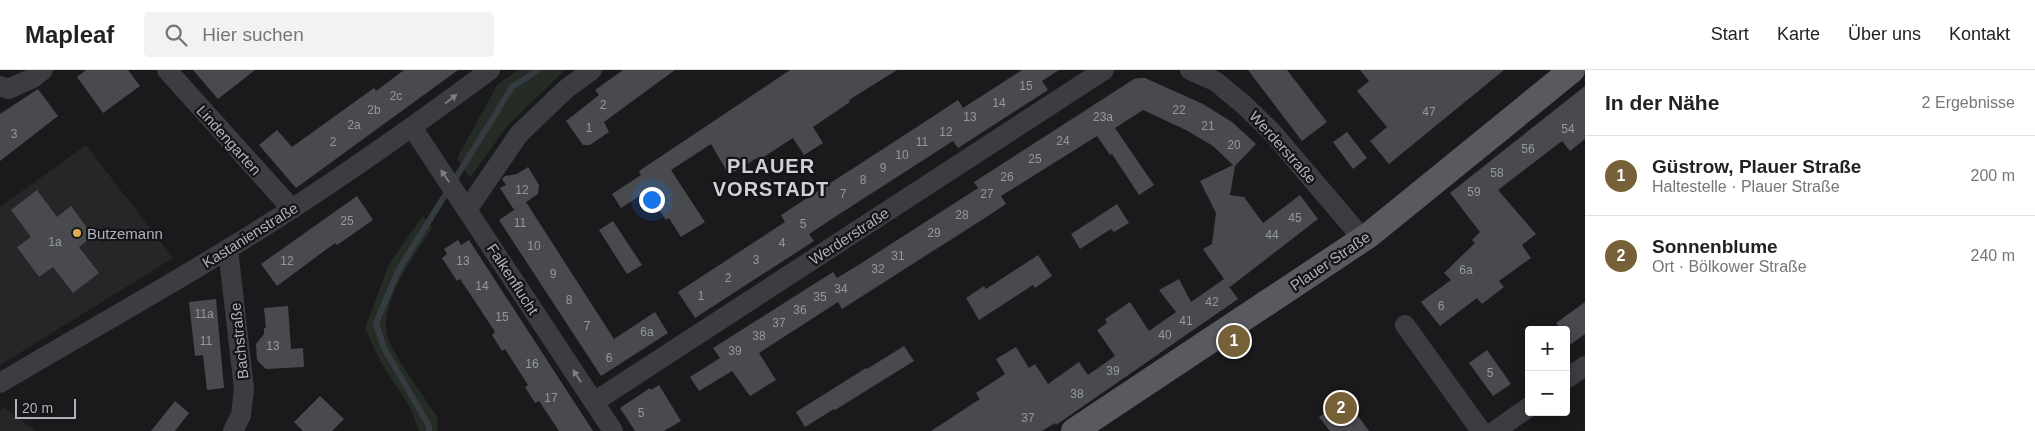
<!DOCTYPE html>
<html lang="de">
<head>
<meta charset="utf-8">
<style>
  :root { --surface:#fff; --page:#f2f2f2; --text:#222; --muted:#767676; --line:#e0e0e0; --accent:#766037 }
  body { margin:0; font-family:Arial,sans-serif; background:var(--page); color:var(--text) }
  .controls { position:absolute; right:15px; bottom:15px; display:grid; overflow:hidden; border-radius:5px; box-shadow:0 2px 12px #0003 }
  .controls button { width:45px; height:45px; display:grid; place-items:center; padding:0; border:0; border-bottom:1px solid var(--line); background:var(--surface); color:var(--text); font:25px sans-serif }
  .scale { position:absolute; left:15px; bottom:12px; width:61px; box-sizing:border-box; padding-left:5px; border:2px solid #aeb2ba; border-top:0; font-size:14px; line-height:18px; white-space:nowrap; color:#aeb2ba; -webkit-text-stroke:4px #151517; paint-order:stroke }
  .you { position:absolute; left:651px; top:129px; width:18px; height:18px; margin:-12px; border:4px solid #fff; border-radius:50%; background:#1a73e8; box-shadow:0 0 0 8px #1a73e833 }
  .badge { display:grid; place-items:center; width:32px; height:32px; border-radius:50%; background:var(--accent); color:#fff; font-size:16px; font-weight:700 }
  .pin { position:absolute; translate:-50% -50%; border:2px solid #fff; box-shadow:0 1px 5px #0006 }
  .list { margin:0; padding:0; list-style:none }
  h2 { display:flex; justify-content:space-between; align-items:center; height:65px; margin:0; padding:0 20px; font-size:21px }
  h2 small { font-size:16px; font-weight:400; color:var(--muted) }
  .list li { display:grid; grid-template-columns:32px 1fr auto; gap:15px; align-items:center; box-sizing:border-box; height:80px; padding:0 20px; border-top:1px solid var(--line) }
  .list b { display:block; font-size:19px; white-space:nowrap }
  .list p { margin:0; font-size:16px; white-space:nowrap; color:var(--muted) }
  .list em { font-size:16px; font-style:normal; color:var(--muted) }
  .icon { flex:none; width:28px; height:28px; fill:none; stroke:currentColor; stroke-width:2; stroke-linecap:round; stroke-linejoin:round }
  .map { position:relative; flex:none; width:1585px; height:361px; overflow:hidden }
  header { display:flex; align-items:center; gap:30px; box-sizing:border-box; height:70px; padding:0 25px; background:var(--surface); border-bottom:1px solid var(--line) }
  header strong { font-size:24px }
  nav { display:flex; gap:28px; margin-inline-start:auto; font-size:18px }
  .search { width:350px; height:45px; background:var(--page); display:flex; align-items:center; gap:12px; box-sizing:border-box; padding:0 18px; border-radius:5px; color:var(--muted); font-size:19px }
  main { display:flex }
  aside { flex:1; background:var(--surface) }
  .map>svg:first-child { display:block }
  .built { fill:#262629 }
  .green { fill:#252c25 }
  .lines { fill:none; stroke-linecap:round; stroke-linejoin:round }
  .stream { stroke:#343b41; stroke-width:6 }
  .building { fill:#494a4e }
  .minor { stroke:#3c3d41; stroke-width:20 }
  .major { stroke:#585a5f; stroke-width:26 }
  .oneway { fill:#7b7d84 }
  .poi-dot { fill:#ddac51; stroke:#151517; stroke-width:2 }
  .labels { text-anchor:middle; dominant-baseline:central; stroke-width:4.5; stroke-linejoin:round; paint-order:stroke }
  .number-label { font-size:12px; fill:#95989f }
  .street-label { font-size:15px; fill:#aeb2ba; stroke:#151517 }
  .poi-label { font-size:15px; fill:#aeb2ba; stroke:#151517; text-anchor:start }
  .district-label { font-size:20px; font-weight:bold; letter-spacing:1px; fill:#cfd1d7; stroke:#151517 }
</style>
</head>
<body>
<header>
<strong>Mapleaf</strong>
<div class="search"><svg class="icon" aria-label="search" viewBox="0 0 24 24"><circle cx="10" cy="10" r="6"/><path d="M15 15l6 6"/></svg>Hier suchen</div>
<nav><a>Start</a><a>Karte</a><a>Über uns</a><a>Kontakt</a></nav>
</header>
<main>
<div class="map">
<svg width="1585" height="361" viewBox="0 0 1585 361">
  <rect width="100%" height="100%" fill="#1a1a1c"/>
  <g class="built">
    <polygon points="86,75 173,188 0,295 0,137"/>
    <polygon points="3,337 36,361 0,361 0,342"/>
  </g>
  <g class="green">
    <polygon points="519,0 565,0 507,56 470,108 457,88 498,14"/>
    <path d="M423 146 432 158C414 186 373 239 390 273 402 298 423 325 438 348L437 361H419L410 337 381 293 365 258 389 194Z"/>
  </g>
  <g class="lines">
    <polyline class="stream" points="429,361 429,356 384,278 376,253 398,201 512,17 538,0"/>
  </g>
  <g class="building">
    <polygon points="86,0 128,0 140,16 103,43 77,7"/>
    <polygon points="193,0 255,0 218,29"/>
    <polygon points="404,0 458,0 296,118 259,75 277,60 292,77 374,18 376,21"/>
    <polygon points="623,0 675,0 604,52 609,62 590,75 583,75 566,51 599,25 595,20"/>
    <polygon points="790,0 897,0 849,30 850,32 813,57 823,73 804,85 793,68 759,90 757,88 729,105 711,74 671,100 705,152 681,167 669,148 666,150 647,121 621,138 612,124 641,105 639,101"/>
    <polygon points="1022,0 1059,0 1042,11 1048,20 958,78 953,71 841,143 809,164 814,171 695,248 678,222 785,152 781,145 923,53 958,30 963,38"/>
    <polygon points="1248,0 1287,0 1327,52 1302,71"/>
    <polygon points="1360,0 1504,0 1389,94 1370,71 1387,57 1357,21 1369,11"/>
    <polygon points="1140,8 1145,8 1203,34 1232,52 1256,74 1235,96 1230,125 1244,127 1263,153 1300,125 1318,149 1230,217 1228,215 1238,229 1056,355 1055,353 1042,361 931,361 980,329 976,323 1005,304 996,289 1016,277 1029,298 1035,294 1048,314 1079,292 1088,305 1115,286 1097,260 1107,253 1105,249 1130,232 1149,261 1176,242 1159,220 1179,209 1191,232 1224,209 1203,179 1212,174 1216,143 1200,111 1233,95 1213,76 1186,60 1143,40 1115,58 1154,115 1139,125 1112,84 1110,85 1097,66 1001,126 1006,134 988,146 842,239 838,232 759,283 776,310 750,326 732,301 699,321 690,307 720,288 713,278 833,202 837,208 860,194 978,118 974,112 1134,9"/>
    <polygon points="1585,16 1585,69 1570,81 1562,71 1498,120 1536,164 1522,175 1531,188 1499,211 1504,217 1482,234 1477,228 1440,256 1421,232 1451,210 1444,203 1475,173 1472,170 1480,162 1450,123"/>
    <polygon points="38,19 58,46 0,91 0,44"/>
    <polygon points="1347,62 1367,88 1353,99 1333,72"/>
    <polygon points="528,97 539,115 538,124 514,140 500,118 506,115 502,109 505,106 517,104"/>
    <polygon points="37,120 57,147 71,136 93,166 79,177 99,203 73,223 53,197 39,207 17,177 31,167 11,140"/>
    <polygon points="357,126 373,150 337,175 335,173 277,216 261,194"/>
    <polygon points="526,132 614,269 655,242 668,263 601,306 499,150"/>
    <polygon points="1117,134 1129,153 1114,162 1111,159 1080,179 1071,164"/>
    <polygon points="613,151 642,195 627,204 599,160"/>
    <polygon points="458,170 461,175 469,170 593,361 559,361 539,331 535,333 525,317 528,315 505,279 502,281 492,265 495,262 480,239 460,209 457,211 442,188 447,184 444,179"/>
    <polygon points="1038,185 1052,206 1035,218 1033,215 979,250 966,228 984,216 986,219"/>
    <polygon points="216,229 224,318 207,320 203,285 195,286 189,232"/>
    <polygon points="1585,232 1585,264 1571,274 1566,268 1566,260 1561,260 1556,253"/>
    <polygon points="288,236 291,279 303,278 304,297 266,299 257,290 256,274 264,264 264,258 266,258 264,238"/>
    <polygon points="904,276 914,291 835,340 834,339 805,357 796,342 866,298 867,299"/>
    <polygon points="1487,280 1511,314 1493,326 1469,293"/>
    <polygon points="659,315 681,351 664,361 635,361 620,338 650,318 651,320"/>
    <polygon points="320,326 344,349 332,361 303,361 294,352"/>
    <polygon points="1345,328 1369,361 1330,361 1319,347"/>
    <polygon points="175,331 189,343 175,361 151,361"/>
  </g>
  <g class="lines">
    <g class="minor">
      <polyline points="167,0 292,139"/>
      <polyline points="1190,0 1215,11 1243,34 1271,61 1363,169"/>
      <polyline points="0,16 8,19 33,8 43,0"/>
      <polyline points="412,57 613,361"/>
      <polyline points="467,140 519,64 566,19 592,0"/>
      <polyline points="228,179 244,319 241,345 233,361"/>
      <polyline points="1405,255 1481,361"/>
      <polyline points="1566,309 1585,296"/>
      <path d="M0 313C76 268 153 225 228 179 319 124 405 63 490 0"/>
      <polyline points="594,332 1104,0"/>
      <polyline points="1495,361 1529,337"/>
    </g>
    <polyline class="major" points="1074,361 1369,165 1572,0"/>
  </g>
  <defs><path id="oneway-solid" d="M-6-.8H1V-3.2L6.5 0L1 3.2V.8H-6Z" transform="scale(1.25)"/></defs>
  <g class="oneway">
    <use href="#oneway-solid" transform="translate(451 29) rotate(-37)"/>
    <use href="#oneway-solid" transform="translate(445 106) rotate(-124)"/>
    <use href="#oneway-solid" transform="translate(577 306) rotate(-123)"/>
  </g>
  <circle class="poi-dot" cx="77" cy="163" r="5"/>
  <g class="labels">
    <g class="number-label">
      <text x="1026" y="16">15</text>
      <text x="396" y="26">2c</text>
      <text x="999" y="33">14</text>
      <text x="603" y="35">2</text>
      <text x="374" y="40">2b</text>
      <text x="1179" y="40">22</text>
      <text x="1429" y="42">47</text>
      <text x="970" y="47">13</text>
      <text x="1103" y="47">23a</text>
      <text x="354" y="55">2a</text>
      <text x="1208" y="56">21</text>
      <text x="589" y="58">1</text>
      <text x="1568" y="59">54</text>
      <text x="946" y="62">12</text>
      <text x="14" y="64">3</text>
      <text x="1063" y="71">24</text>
      <text x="333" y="72">2</text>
      <text x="922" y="72">11</text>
      <text x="1234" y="75">20</text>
      <text x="1528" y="79">56</text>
      <text x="902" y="85">10</text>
      <text x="1035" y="89">25</text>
      <text x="883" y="98">9</text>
      <text x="1497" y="103">58</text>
      <text x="1007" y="107">26</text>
      <text x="863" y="110">8</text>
      <text x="522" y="120">12</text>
      <text x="1474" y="122">59</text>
      <text x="843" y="124">7</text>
      <text x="987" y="124">27</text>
      <text x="962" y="145">28</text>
      <text x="1295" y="148">45</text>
      <text x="347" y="151">25</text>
      <text x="520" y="153">11</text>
      <text x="803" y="154">5</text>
      <text x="934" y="163">29</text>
      <text x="1272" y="165">44</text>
      <text x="55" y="172">1a</text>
      <text x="782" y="173">4</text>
      <text x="534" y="176">10</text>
      <text x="898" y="186">31</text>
      <text x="756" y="190">3</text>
      <text x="287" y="191">12</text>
      <text x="463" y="191">13</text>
      <text x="878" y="199">32</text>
      <text x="1466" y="200">6a</text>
      <text x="553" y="204">9</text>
      <text x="728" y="208">2</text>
      <text x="482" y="216">14</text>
      <text x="841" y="219">34</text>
      <text x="701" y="226">1</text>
      <text x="820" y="227">35</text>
      <text x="569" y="230">8</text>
      <text x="1212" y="232">42</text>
      <text x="1441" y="236">6</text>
      <text x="800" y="240">36</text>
      <text x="204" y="244">11a</text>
      <text x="502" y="247">15</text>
      <text x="1186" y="251">41</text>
      <text x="779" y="253">37</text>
      <text x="587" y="256">7</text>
      <text x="647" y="262">6a</text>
      <text x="1165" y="265">40</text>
      <text x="759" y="266">38</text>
      <text x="206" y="271">11</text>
      <text x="273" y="276">13</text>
      <text x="735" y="281">39</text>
      <text x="609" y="288">6</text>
      <text x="532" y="294">16</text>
      <text x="1113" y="301">39</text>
      <text x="1490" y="303">5</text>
      <text x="1077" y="324">38</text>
      <text x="551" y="328">17</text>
      <text x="641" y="343">5</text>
      <text x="1028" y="348">37</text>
    </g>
    <g class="street-label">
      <text transform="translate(229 70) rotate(48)">Lindengarten</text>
      <text transform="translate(1283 77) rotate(48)">Werderstraße</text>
      <text transform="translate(250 165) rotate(-32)">Kastanienstraße</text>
      <text transform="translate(849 166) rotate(-33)">Werderstraße</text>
      <text transform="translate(1330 191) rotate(-34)">Plauer Straße</text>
      <text transform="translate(513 209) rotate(57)">Falkenflucht</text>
      <text transform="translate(239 271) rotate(-96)">Bachstraße</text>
    </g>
    <g class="poi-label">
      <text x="87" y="163">Butzemann</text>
    </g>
    <g class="district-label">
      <text x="771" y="96">PLAUER<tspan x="771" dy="23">VORSTADT</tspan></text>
    </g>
  </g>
</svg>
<div class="controls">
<button>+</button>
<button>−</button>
</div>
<div class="scale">20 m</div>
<div class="you"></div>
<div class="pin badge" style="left:1234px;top:271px">1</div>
<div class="pin badge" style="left:1341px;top:338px">2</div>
</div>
<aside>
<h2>In der Nähe<small>2 Ergebnisse</small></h2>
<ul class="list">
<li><span class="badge">1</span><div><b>Güstrow, Plauer Straße</b><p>Haltestelle · Plauer Straße</p></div><em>200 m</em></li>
<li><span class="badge">2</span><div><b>Sonnenblume</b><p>Ort · Bölkower Straße</p></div><em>240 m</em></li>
</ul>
</aside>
</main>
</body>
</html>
